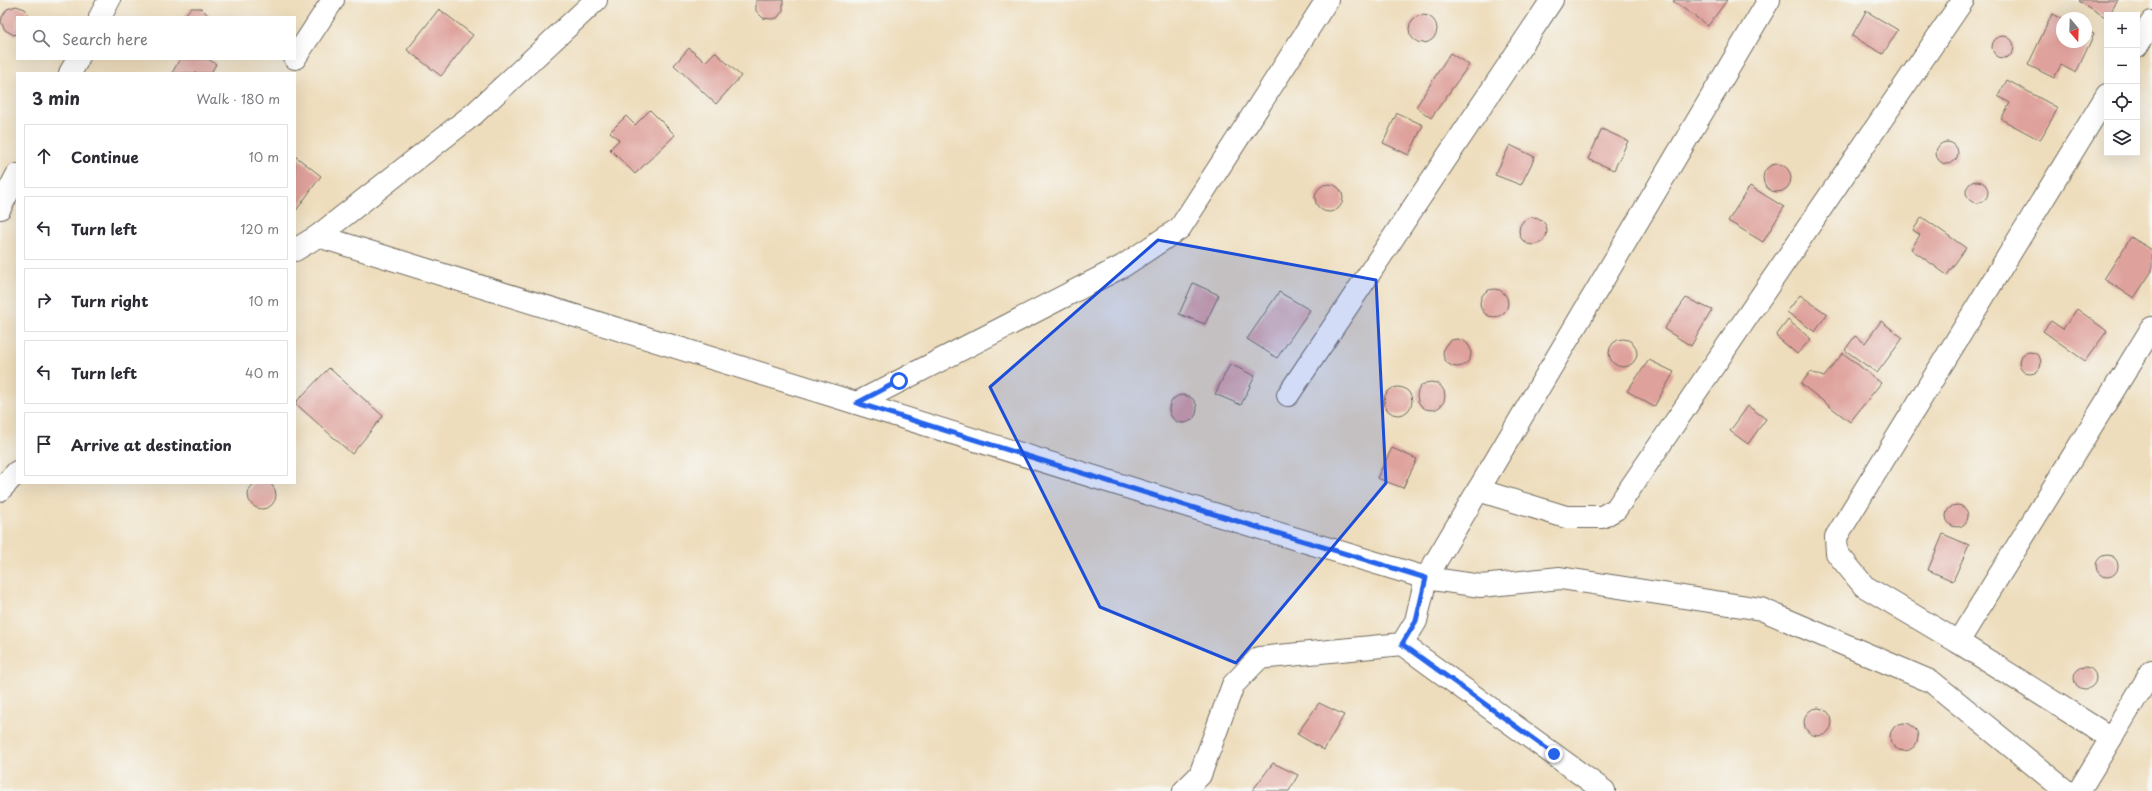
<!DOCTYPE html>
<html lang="en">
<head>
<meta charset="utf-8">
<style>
  :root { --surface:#fff; --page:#f2f2f3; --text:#2b2b33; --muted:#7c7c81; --line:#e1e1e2 }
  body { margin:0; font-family:"Playpen Sans",sans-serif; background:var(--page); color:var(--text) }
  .controls { position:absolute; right:12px; top:12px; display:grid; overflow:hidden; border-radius:0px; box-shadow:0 4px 16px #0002 }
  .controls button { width:36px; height:36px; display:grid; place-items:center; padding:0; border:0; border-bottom:1px solid var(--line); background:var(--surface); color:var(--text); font:20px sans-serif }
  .compass { position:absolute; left:2056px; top:12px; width:36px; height:36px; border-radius:50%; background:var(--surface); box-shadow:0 4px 16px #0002; rotate:161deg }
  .stop { position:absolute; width:12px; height:12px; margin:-9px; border:3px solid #2563eb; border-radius:50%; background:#fff }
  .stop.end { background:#2563eb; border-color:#fff; box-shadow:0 1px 4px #0008 }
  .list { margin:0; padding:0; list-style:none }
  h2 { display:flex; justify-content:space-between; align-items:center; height:52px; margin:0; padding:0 16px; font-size:17px }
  h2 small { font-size:13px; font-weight:400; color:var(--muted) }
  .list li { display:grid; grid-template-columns:26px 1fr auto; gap:12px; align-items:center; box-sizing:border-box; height:64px; margin:0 8px 8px; padding:0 8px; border:1px solid var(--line); border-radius:0px }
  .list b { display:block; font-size:15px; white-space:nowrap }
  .list em { font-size:13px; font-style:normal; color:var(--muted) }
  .icon { flex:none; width:22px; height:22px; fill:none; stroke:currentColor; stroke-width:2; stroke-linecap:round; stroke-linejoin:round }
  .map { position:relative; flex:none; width:2152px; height:791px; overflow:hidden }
  .search { position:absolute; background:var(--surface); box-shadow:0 4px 16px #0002; left:16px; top:16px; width:280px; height:44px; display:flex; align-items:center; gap:10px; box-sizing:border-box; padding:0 14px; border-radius:0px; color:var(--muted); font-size:15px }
  .panel { position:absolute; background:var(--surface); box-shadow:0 4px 16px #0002; left:16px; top:72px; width:280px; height:412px; border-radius:0px }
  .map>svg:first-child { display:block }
  .building { fill:#dfa19b }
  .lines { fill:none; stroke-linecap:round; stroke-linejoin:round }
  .minor-casing { stroke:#6f695e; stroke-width:24 }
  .tertiary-casing { stroke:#6f695e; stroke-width:24 }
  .minor { stroke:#fff; stroke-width:22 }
  .tertiary { stroke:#fff; stroke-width:22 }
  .route { stroke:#2563eb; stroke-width:5 }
  .marked { fill:#1d4ed8; fill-opacity:0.2; stroke:#1d4ed8; stroke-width:3; stroke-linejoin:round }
</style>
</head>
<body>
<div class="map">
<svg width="2152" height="791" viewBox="0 0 2152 791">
  <rect width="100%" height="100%" fill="#f6f6f2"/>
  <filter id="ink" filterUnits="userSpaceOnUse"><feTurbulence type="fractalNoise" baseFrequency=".025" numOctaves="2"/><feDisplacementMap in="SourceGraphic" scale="8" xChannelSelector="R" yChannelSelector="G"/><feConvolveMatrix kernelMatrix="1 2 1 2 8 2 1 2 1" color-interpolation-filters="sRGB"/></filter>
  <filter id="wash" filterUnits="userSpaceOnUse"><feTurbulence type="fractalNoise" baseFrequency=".012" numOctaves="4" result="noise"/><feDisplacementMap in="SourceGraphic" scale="16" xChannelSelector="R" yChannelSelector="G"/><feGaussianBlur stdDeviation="0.9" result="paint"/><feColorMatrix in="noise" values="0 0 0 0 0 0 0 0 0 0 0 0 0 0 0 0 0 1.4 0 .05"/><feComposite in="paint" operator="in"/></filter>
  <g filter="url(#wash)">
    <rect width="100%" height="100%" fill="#eeddbc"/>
    <g id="blocks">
      <g class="building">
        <polygon points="756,0 783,0 783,11 777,18 772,19 763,18 756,11"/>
        <polygon points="1674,0 1727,0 1708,26 1673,1"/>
        <polygon points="2080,0 2118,0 2107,18 2079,1"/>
        <polygon points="16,6 25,9 30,17 17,17 17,34 14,35 5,30 1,22 2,17 7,9"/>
        <polygon points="191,8 201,8 210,17 183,17"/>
        <polygon points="439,9 473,35 441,76 407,50"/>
        <polygon points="1866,11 1898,30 1883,54 1852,36"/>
        <polygon points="2052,14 2062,19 2062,42 2086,42 2086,30 2094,34 2076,73 2061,65 2054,78 2028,65"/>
        <circle cx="1423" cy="29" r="14"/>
        <circle cx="2003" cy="47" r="11"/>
        <polygon points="689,48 705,62 715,52 741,76 716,104 674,65"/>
        <polygon points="1450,53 1469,65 1431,118 1416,107"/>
        <polygon points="180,59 208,59 216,64 211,73 172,73"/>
        <polygon points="2007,80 2058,108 2040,140 2001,119 2010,103 1998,96"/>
        <polygon points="650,110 675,135 635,174 610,149 619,140 610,132 626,116 635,125"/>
        <polygon points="1397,113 1423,125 1409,155 1383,143"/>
        <polygon points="1602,129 1628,141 1614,170 1588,159"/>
        <circle cx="1947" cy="153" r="11"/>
        <polygon points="1510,145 1535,157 1521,185 1495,175"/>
        <polygon points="295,156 321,176 295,212"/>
        <circle cx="1777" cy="178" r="14"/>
        <circle cx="1977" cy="192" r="11"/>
        <circle cx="1329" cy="198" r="14"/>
        <polygon points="1750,186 1784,207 1763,242 1728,221"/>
        <circle cx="1533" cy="231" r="14"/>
        <polygon points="1922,217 1966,248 1947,275 1911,249 1920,235 1913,230"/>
        <polygon points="2131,237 2152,250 2152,271 2134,298 2104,279"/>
        <polygon points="1193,283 1219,295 1205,324 1179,314"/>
        <circle cx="1494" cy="303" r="14"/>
        <polygon points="1279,292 1310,310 1277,358 1247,339"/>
        <polygon points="1800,295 1827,314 1815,332 1787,312"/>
        <polygon points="1686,298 1712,310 1691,346 1664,329"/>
        <polygon points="2077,309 2107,331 2085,361 2043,331 2051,321 2063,329"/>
        <polygon points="1788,320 1811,339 1797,354 1776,336"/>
        <polygon points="1881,321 1903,338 1877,373 1845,350 1855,336 1865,343"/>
        <circle cx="1623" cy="353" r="14"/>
        <circle cx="1457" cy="353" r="14"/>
        <circle cx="2030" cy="363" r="11"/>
        <polygon points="1843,353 1881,383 1850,422 1801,384 1810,372 1824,377"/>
        <polygon points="1649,360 1674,372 1654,407 1627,391"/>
        <polygon points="1230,364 1255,376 1241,405 1215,394"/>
        <polygon points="329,368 383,416 352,454 295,403"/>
        <circle cx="1431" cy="396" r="14"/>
        <circle cx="1398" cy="401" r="14"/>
        <circle cx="1183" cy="409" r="14"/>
        <polygon points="1748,406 1766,419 1748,444 1730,431"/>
        <polygon points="1392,448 1417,459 1403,488 1377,478"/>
        <circle cx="262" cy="495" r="14"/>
        <circle cx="1957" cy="516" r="11"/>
        <polygon points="1943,534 1969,545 1953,581 1928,570"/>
        <circle cx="2107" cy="566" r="11"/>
        <circle cx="2085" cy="678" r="11"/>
        <polygon points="1319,703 1344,715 1324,750 1297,734"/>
        <circle cx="1818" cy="722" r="14"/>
        <circle cx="1904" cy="737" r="14"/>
        <polygon points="1273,763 1298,775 1289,791 1252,791"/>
      </g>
    </g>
  </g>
  <g filter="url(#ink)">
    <use href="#blocks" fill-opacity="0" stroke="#6f695e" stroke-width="1"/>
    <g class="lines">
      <g class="minor-casing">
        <g id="minor">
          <polyline points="100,17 109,0"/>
          <polyline points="2137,46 2152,22"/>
          <polyline points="295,58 333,0"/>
          <polyline points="70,73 78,59"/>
          <polyline points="2107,95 1836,537 1837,553 1864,586 1958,642 2111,738"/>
          <polyline points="0,208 17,175"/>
          <polyline points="318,236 1204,511 1426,578 1481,586 1560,578 1761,609 1932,682 2066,791"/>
          <polyline points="1288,395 1552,0"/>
          <polyline points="857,403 1123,266 1180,228 1327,0"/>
          <polyline points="1478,490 1566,517 1602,517 1616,509 1963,0"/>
          <polyline points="1958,642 2152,328"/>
          <polyline points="1402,644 1604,791"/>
          <polyline points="1184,791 1200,775 1233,685 1259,658 1402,644 1416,621 1426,578 1769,0"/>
          <polyline points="2079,791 2152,671"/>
        </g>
      </g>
      <g class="tertiary-casing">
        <g id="tertiary">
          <polyline points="295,250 318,236 475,113 596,0"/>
          <polyline points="0,490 17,472"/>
        </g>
      </g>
      <use href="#minor" class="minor"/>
      <use href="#tertiary" class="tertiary"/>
    </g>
  </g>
  <g class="lines" filter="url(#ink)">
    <polyline class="route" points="899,381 857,403 1204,511 1426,578 1416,621 1402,644 1554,754"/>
  </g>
  <path class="marked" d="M1158 240 1376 280 1386 483 1236 663 1100 607 990 387Z"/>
</svg>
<div class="controls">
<button>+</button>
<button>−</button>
<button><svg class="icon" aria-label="locate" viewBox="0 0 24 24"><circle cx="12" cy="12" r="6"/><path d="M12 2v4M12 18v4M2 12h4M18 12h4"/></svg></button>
<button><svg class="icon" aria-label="layers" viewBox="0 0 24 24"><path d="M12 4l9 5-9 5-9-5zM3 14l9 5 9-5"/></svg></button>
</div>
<svg class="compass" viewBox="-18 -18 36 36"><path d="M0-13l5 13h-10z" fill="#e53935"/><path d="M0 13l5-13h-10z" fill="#7c7c81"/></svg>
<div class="stop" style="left:899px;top:381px"></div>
<div class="stop end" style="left:1554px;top:754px"></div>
<div class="search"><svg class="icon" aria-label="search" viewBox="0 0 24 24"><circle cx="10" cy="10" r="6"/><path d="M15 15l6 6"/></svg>Search here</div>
<section class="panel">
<h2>3 min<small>Walk · 180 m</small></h2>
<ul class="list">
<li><svg class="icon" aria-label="ahead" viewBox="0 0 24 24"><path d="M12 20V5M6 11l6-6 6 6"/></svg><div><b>Continue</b></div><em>10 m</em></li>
<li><svg class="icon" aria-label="left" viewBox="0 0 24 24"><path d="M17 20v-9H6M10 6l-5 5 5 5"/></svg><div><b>Turn left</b></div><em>120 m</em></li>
<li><svg class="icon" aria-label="right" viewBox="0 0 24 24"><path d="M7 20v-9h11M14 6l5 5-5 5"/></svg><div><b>Turn right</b></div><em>10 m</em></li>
<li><svg class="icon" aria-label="left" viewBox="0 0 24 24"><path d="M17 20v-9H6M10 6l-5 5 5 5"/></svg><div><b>Turn left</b></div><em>40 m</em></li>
<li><svg class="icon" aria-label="arrive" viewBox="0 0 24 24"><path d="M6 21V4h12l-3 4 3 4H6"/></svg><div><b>Arrive at destination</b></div></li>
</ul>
</section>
</div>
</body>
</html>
